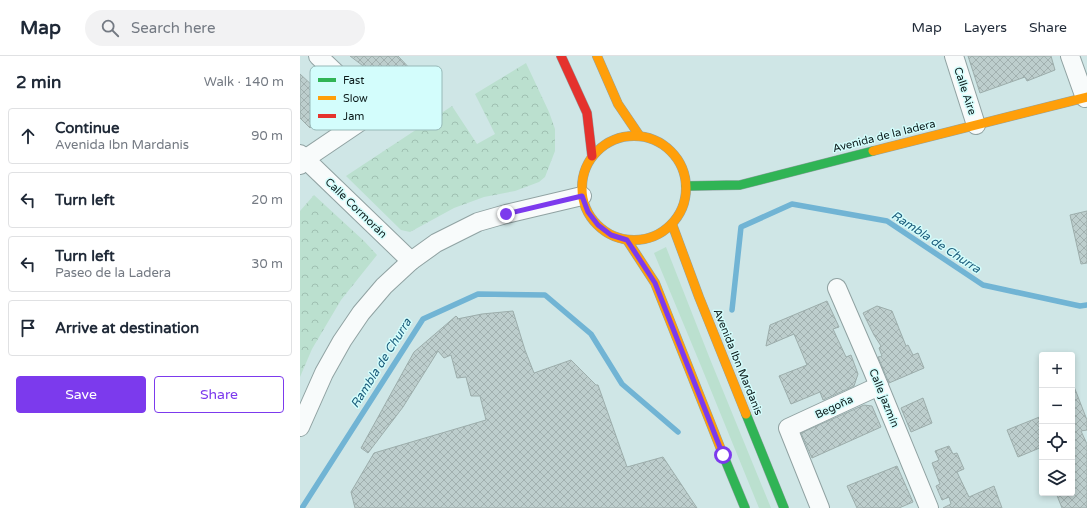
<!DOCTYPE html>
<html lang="en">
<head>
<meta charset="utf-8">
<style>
  :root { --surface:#fff; --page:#f2f2f3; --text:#1f2937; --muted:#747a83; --line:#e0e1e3; --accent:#7c3aed }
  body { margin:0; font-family:"Varela Round",sans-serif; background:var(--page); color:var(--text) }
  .controls { position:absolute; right:12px; bottom:12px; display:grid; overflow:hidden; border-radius:4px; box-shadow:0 2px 6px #0003 }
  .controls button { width:36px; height:36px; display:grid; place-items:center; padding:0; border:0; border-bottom:1px solid var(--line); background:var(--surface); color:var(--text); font:20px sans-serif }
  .stop { position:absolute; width:12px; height:12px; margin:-9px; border:3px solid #7c3aed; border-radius:50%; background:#fff }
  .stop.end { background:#7c3aed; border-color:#fff; box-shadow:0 1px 4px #0008 }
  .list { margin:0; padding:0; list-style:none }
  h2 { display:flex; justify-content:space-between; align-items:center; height:52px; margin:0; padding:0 16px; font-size:17px }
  h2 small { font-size:13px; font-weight:400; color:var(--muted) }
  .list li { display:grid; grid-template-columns:26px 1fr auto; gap:12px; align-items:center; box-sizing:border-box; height:56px; margin:0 8px 8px; padding:0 8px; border:1px solid var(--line); border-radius:4px }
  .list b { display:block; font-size:15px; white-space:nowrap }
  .list p { margin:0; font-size:13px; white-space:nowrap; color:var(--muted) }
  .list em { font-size:13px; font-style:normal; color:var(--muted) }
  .actions { display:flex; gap:8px; padding:12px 16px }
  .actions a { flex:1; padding:9px 0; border:1px solid var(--accent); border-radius:4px; text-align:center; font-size:14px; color:var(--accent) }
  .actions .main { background:var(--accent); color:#fff }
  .icon { flex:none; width:22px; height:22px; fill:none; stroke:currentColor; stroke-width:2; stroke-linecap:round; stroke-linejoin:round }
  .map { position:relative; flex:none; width:787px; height:452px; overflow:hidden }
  header { display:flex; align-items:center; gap:24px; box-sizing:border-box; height:56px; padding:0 20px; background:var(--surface); border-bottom:1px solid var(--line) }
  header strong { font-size:19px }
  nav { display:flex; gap:22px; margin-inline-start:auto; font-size:14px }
  .search { width:280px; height:36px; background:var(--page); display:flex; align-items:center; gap:10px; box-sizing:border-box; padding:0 14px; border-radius:22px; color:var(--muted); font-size:15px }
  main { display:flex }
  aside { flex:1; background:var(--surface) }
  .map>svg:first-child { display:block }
  .green { fill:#bbe0cf }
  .forest { fill:url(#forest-crowns) }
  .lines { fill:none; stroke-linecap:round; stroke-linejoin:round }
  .stream { stroke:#71b4d4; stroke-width:5.5 }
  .building { fill:url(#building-cross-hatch); stroke:#9cadab }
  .street-casing { stroke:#90a2a2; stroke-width:20 }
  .fast-casing { stroke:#90a2a2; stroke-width:10 }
  .slow-casing { stroke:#90a2a2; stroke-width:10 }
  .jam-casing { stroke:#90a2a2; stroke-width:10 }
  .street { stroke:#f8fbfb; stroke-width:18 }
  .fast { stroke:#30b455; stroke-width:9 }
  .slow { stroke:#ff9f0a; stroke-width:9 }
  .jam { stroke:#e5322d; stroke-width:9 }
  .route { stroke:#7c3aed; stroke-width:5 }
  .labels { text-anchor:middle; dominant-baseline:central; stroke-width:3; stroke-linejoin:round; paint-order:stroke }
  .street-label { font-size:11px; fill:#0b1a1a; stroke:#d3fdfc }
  .water-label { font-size:12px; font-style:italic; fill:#1a5b7a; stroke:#d3fdfc }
  .key { fill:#d3fdfc; stroke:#97b9b8; stroke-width:1 }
  .key-label { font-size:11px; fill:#0b1a1a }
</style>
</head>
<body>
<header>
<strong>Map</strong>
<div class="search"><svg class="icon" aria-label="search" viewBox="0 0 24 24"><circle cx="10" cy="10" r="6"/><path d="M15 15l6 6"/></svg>Search here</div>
<nav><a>Map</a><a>Layers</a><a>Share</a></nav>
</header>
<main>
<aside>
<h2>2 min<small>Walk · 140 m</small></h2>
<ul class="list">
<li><svg class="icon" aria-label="ahead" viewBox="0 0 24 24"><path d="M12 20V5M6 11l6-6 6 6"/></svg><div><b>Continue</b><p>Avenida Ibn Mardanis</p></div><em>90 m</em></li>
<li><svg class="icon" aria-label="left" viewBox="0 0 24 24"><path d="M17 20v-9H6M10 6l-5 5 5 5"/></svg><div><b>Turn left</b></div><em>20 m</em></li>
<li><svg class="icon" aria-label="left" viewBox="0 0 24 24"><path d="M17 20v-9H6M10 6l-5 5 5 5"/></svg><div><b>Turn left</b><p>Paseo de la Ladera</p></div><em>30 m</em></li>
<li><svg class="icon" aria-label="arrive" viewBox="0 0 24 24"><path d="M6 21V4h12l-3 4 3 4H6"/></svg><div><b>Arrive at destination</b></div></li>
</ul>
<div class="actions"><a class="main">Save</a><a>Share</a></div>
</aside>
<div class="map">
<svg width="787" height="452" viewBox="0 0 787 452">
  <defs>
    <pattern id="forest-crowns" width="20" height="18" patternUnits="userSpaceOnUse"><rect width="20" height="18" fill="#bbe0cf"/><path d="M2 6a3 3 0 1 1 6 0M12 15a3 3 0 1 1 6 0" fill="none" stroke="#9fc0b1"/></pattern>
    <pattern id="building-cross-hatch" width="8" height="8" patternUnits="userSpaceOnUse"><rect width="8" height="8" fill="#bdcecd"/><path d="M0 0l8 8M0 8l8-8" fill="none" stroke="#a1b0af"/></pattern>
  </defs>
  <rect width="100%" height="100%" fill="#cfe6e6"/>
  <polygon class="green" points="366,191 410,303 471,452 459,452 401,310 354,197"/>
  <g class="forest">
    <polygon points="226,7 249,56 255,73 255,95 245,121 239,126 215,135 184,141 154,152 110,176 101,174 46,120 152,50 177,88 195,78 175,38"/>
    <polygon points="14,139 64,185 77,199 41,244 12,293 0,321 0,155"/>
  </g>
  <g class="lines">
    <g class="stream">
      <polyline points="432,254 441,171 492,148 587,165 683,229 780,250 787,249"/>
      <polyline points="2,452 123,263 178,238 245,239 291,278 322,328 378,376"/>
    </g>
  </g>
  <g class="building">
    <polygon points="50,0 98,0 115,18 114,20 123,30 108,45 104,41 98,47 80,29 83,25"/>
    <polygon points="668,0 751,0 755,14 727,25 725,21 680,37"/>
    <polygon points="0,18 28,44 26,46 35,56 22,71 16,65 10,72 0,62"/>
    <polygon points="787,155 787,207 781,208 770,159"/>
    <polygon points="527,245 539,271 533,273 546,301 551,299 558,318 554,330 523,344 520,336 491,348 479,320 507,309 494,278 466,290 470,269"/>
    <polygon points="577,250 592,255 606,290 608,289 613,299 618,297 624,312 589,327 578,301 582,300 579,292 581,290 574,279 563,257"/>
    <polygon points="213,255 225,294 234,317 271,304 296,329 298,329 327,411 363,401 397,452 55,452 51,436 74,397 186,364 180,340 171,340 166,321 157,322 151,299 144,302 138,295 103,351 68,397 61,392 114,296 156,260 158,262 157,263 182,258"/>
    <polygon points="773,328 787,364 787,374 781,375 787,388 787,452 762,452 756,437 772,437 772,329"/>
    <polygon points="623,342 632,367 611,376 601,352"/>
    <polygon points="564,349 572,350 581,371 512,402 501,377"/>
    <polygon points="742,360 742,391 718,401 707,374"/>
    <polygon points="649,390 653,398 657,397 664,413 657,416 669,441 694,430 702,452 643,452 651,448 649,441 642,444 636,430 640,428 632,407 639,404 635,395"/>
    <polygon points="597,410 613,446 599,452 557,452 547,430"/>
  </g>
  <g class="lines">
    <g class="street-casing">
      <g id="street">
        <polyline points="654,0 676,69"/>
        <polyline points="770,0 785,42"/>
        <polyline points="0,98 111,205"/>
        <polyline points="0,109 5,103 76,55 18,0"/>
        <polyline points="537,232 572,313 629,452"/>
        <polyline points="0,371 24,317 42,285 61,257 84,230 111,205 136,187 178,166 206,158 282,140"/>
        <polyline points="520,452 488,372 579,330"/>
      </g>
    </g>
    <g class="fast-casing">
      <g id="fast">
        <polyline points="386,130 440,129 573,95"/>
        <polyline points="446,358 484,452"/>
        <polyline points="424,401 445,452"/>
      </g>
    </g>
    <g class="slow-casing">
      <g id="slow">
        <polyline points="297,0 318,48 339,79"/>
        <circle cx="334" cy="132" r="52"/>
        <polyline points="573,95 787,41"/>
        <polyline points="372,168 399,241 446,358"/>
        <polyline points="327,184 355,227 424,401"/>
      </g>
    </g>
    <g class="jam-casing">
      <polyline id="jam" points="261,0 287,57 292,100"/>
    </g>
    <use href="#street" class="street"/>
    <use href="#fast" class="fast"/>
    <use href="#slow" class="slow"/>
    <use href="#jam" class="jam"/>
  </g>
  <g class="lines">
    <polyline class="route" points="206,158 282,140 288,156 298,169 311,179 327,184 355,227 423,399"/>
  </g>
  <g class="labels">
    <g class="street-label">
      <text transform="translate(665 35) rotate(72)">Calle Aire</text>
      <text transform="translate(584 80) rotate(-14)">Avenida de la ladera</text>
      <text transform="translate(56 152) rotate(44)">Calle Cormorán</text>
      <text transform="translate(438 306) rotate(68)">Avenida Ibn Mardanis</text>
      <text transform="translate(584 342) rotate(68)">Calle jazmín</text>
      <text transform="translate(534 351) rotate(-25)">Begoña</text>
    </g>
    <g class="water-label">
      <text transform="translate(636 186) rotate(33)">Rambla de Churra</text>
      <text transform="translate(81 307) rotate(-58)">Rambla de Churra</text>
    </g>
  </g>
  <rect x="10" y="10" width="132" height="64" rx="6" class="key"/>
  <rect x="18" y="22" width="18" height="4" fill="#30b455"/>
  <rect x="18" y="40" width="18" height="4" fill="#ff9f0a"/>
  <rect x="18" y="58" width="18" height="4" fill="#e5322d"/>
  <g class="key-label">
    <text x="43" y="28">Fast</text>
    <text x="43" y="46">Slow</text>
    <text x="43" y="64">Jam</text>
  </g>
</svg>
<div class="controls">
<button>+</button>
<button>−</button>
<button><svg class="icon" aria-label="locate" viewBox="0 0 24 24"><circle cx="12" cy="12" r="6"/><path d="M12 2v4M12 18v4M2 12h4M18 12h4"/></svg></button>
<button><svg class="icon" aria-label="layers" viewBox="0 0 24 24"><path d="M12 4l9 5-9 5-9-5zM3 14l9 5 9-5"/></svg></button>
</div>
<div class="stop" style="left:423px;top:399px"></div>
<div class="stop end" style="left:206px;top:158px"></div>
</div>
</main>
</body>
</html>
